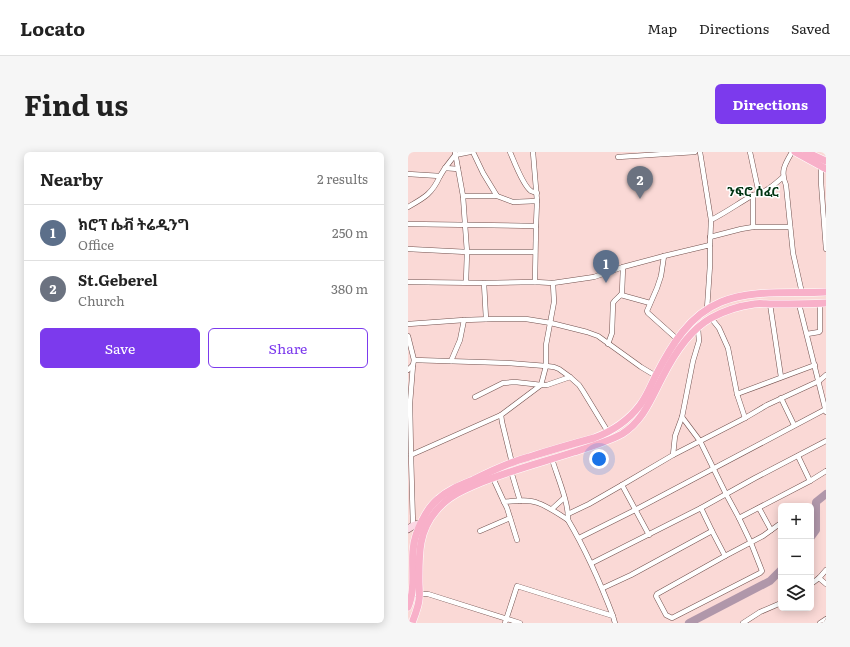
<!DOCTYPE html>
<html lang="en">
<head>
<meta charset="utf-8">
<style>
  :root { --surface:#fff; --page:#f6f6f6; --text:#222; --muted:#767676; --line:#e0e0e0; --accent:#7c3aed }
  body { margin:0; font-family:Literata,"Noto Sans Ethiopic",serif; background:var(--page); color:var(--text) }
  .controls { position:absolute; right:12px; bottom:12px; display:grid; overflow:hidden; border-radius:6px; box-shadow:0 2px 10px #0003 }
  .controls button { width:36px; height:36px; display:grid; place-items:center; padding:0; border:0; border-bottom:1px solid var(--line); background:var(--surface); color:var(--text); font:20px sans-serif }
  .you { position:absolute; left:191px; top:307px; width:14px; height:14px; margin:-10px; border:3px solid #fff; border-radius:50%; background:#1a73e8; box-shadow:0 0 0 6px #1a73e833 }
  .badge { display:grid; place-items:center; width:26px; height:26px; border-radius:50%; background:var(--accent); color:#fff; font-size:13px; font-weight:700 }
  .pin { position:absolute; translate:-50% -33px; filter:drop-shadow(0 1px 2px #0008) }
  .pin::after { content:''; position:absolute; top:21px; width:14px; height:12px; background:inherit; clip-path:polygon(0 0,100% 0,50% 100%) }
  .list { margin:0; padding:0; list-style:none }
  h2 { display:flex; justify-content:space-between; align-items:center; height:52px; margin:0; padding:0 16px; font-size:17px }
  h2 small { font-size:13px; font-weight:400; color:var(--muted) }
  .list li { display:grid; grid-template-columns:26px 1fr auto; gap:12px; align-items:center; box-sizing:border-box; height:56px; padding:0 16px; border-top:1px solid var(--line) }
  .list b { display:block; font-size:15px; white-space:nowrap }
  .list p { margin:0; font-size:13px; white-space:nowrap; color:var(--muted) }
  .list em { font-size:13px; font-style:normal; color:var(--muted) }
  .actions { display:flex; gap:8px; padding:12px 16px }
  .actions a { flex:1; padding:9px 0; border:1px solid var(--accent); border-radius:6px; text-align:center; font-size:14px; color:var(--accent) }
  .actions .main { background:var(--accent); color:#fff }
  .icon { flex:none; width:22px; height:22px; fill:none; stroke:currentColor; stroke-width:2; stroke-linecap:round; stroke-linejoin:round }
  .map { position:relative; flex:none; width:418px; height:471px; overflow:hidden; border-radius:6px }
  header { display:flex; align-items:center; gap:24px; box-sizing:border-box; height:56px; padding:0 20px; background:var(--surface); border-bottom:1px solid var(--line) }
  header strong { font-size:19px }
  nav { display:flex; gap:22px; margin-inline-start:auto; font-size:14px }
  .intro { display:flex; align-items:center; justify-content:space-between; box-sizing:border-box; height:96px; padding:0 24px }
  h1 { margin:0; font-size:28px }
  .button { padding:10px 18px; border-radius:6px; background:var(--accent); color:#fff; font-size:14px; font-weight:700 }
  main { display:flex; gap:24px; padding:0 24px }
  aside { flex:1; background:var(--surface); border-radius:6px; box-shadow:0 2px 10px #0003 }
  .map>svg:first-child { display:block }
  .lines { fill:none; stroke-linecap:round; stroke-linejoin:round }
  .river { stroke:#b097aa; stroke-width:8 }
  .street-casing { stroke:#72514e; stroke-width:5.5 }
  .secondary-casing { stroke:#72514e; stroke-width:8 }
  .primary-casing { stroke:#fff; stroke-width:8 }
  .street { stroke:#fff; stroke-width:4.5 }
  .secondary { stroke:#fbd8e4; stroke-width:7 }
  .primary { stroke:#f8b0c9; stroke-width:7 }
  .labels { text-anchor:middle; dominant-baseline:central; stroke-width:3; stroke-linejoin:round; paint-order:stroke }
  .neighbourhood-label { font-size:13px; font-weight:bold; fill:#003412; stroke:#fff }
</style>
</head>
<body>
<header>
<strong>Locato</strong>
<nav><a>Map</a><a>Directions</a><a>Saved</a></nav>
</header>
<div class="intro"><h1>Find us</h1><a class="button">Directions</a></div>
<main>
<aside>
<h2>Nearby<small>2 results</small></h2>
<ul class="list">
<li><span class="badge" style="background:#5c6f8a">1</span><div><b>ክሮፕ ሴቭ ትሬዲንግ</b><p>Office</p></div><em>250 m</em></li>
<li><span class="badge" style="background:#6b7280">2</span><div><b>St.Geberel</b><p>Church</p></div><em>380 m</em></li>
</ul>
<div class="actions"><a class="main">Save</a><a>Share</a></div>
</aside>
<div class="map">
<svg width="418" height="471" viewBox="0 0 418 471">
  <rect width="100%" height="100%" fill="#fad9d6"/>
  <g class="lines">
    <g class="river">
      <polyline points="403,385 408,378 408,350 418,342"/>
      <polyline points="281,471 362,429 373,418"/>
    </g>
    <g class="street-casing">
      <g id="street">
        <polyline points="47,0 55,44 59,100 58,130"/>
        <polyline points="65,0 75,21 89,44 105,50 129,49"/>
        <path d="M102 0C106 9 115 34 123 39 125 40 127 40 129 41"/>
        <polyline points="125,0 129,49 128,74 127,130"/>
        <polyline points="292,0 303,68"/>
        <polyline points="342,0 351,42"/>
        <path d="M384 0C377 12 372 19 378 33L385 101 394 141"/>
        <polyline points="210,5 287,0"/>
        <polyline points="413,15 413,30 418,97"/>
        <polyline points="37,16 50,17"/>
        <polyline points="0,22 32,24 37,16 47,3 62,0"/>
        <path d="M375 25C366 33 357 41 345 43V75H382"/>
        <polyline points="55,44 89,44"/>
        <path d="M0 55C16 46 24 42 32 24"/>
        <polyline points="0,72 128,74"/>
        <polyline points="302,85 333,77 345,75"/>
        <path d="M302 93 303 68C317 61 331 51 345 43"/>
        <polyline points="0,97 59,100 127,100"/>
        <polyline points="256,104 253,124 249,136 239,159 240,161 269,187"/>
        <polyline points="0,130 76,131 127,130 145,131 186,125 215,115 256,104 302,93 302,113 299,157"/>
        <polyline points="76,131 78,167"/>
        <polyline points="213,143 242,151"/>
        <polyline points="362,152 373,225"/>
        <polyline points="391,152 418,260"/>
        <polyline points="303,166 311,176 320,196 329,242 337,266"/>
        <polyline points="0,172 56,168 85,167 118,167 143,171 179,180 190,184 233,215 248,224"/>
        <polyline points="399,182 411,180 412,179 412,152"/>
        <polyline points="0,184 6,208 5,213 0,218"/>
        <path d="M200 192 204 181 205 151C207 147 212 145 214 141L215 115"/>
        <polyline points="6,208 100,211 138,214 146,215 151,217 162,225 171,233 175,239 200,280"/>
        <polyline points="43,209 52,188 56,168"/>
        <polyline points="329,242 407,213"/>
        <polyline points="67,245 95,231 107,230 125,232 133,233 139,233 162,225"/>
        <polyline points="373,246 386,273"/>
        <polyline points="274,265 292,289 318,342 331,366 343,391 354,419 352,421 264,466 258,463 249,446 248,444 249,442 317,404 355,384 373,371"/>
        <polyline points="3,303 93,263"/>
        <polyline points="265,303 267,284 274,265 285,209 291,189 290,176"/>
        <polyline points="390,304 402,329"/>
        <path d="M144 307C149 324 161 351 160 368 179 400 192 430 205 464"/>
        <polyline points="104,311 94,270 93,263 133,233 138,214 138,193 146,150 145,131"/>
        <polyline points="103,319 112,349"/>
        <polyline points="85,326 96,350"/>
        <polyline points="214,333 241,383"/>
        <polyline points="293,356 304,379"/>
        <polyline points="351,356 363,378"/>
        <polyline points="144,357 156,346"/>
        <polyline points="160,362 181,352 214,333 265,303 337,266 359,253 411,229 418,223"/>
        <polyline points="331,366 402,329 418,319"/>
        <polyline points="5,373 3,303 2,251 5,213"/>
        <polyline points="72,379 102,366"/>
        <polyline points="171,386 227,358 418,257"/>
        <path d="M109 388 99 356 96 350C107 349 120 347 130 351 141 355 151 362 160 368"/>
        <polyline points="184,411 293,356 347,326 418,289"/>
        <polyline points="411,426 418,432"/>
        <polyline points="403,432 411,426 418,418"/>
        <polyline points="195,436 223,423 304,379 317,404"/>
        <polyline points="0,442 20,442 112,471"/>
        <polyline points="97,471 109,434 205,464 207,471"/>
        <polyline points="335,471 352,460 373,451"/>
        <polyline points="412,471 418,467"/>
      </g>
    </g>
    <g class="secondary-casing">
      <path id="secondary" d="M0 377C7 372 10 371 18 374"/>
    </g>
    <g class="primary-casing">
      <g id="primary">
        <polyline points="387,0 418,17"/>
        <polyline points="398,0 418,9"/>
        <path d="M0 455C10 432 0 406 8 383 13 369 19 356 30 347 40 338 53 333 65 328 83 319 102 310 121 305 143 298 164 292 186 286 205 279 220 269 232 253 239 244 243 233 248 223 263 194 281 163 313 150 345 137 384 142 418 140"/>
        <path d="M4 471C7 463 10 456 11 448 12 442 11 436 11 430 11 403 10 380 28 359 40 344 57 337 74 330 104 318 135 310 166 300 182 295 199 290 214 282 235 269 243 247 254 226 265 204 280 179 303 166 316 159 331 154 346 152 351 151 358 152 364 152 382 152 400 152 418 151"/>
      </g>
    </g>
    <use href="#street" class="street"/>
    <use href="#secondary" class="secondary"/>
    <use href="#primary" class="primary"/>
  </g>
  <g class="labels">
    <g class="neighbourhood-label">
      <text x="345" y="38">ንፍሮ ሰፈር</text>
    </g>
  </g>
</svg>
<div class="controls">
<button>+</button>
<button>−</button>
<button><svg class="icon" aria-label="layers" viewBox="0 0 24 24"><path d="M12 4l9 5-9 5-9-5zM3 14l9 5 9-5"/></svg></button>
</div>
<div class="you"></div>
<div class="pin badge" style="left:198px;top:131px;background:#5c6f8a">1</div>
<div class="pin badge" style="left:232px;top:47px;background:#6b7280">2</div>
</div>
</main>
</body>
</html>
